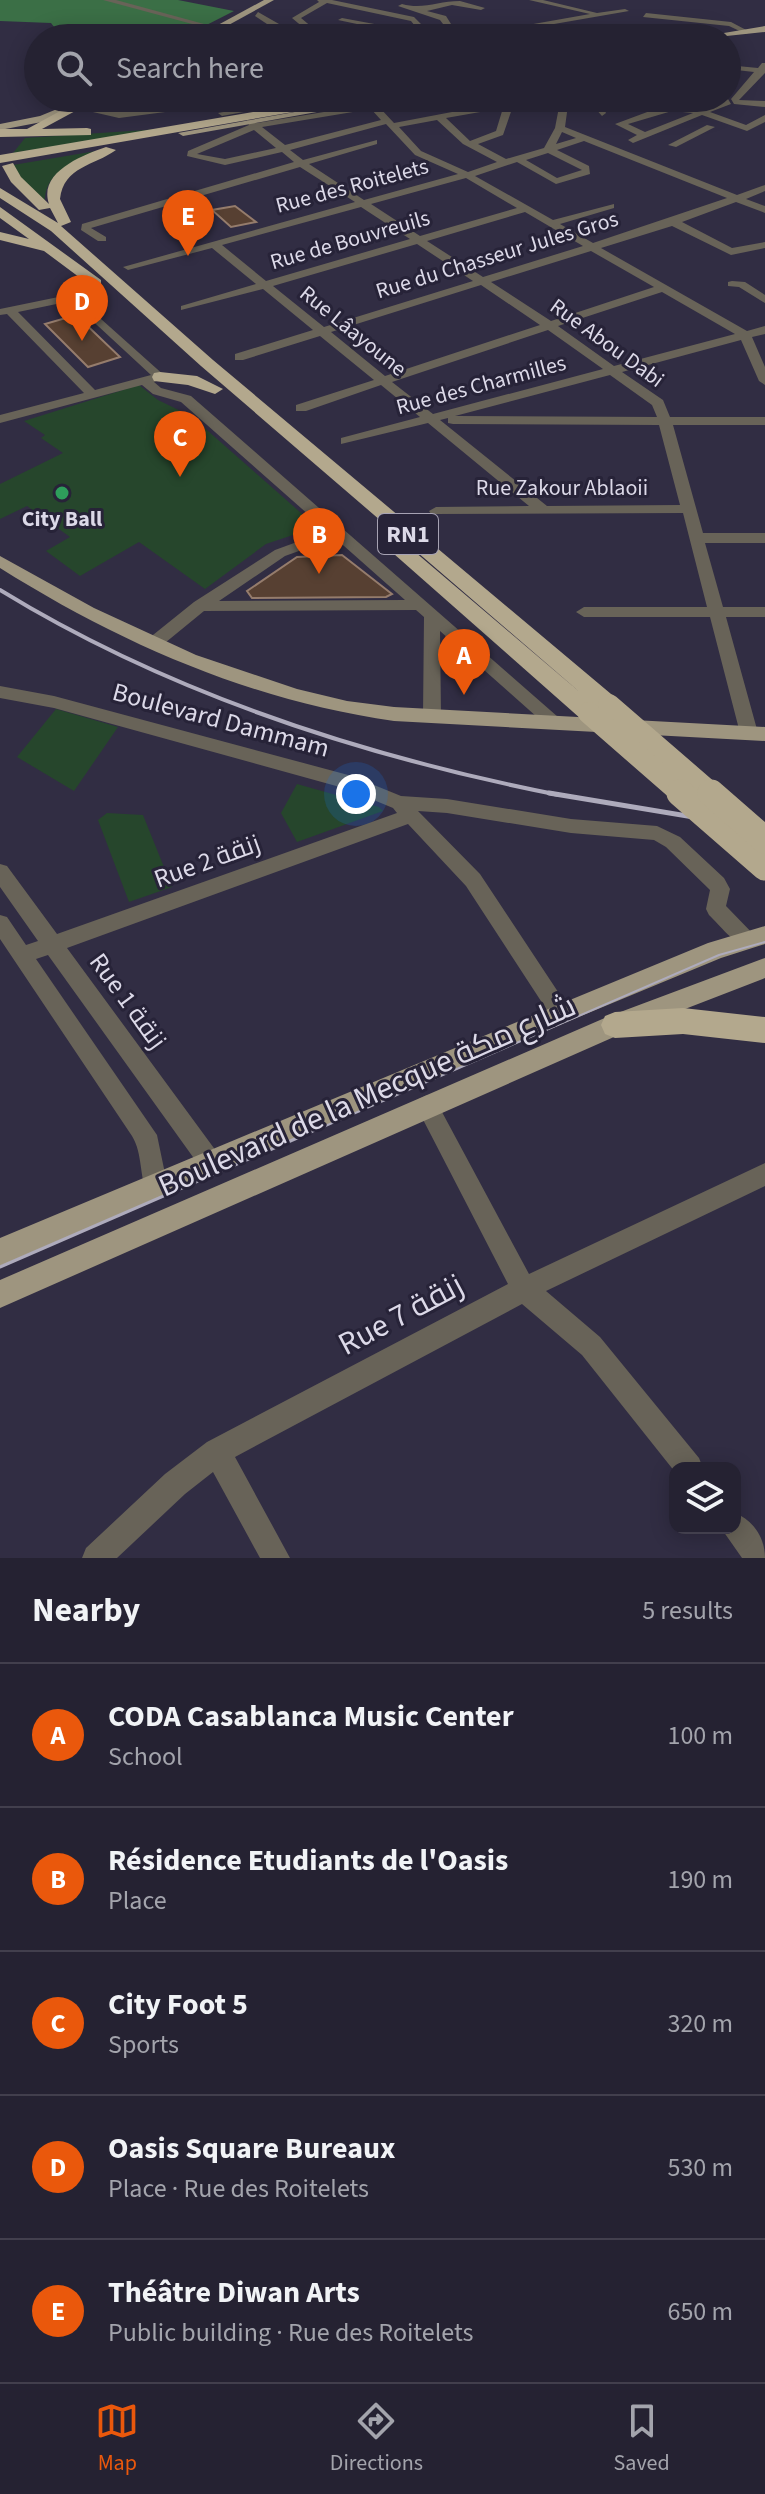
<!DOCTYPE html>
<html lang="en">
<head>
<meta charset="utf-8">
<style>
  :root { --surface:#252232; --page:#312f3e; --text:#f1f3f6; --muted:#a3a4ac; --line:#423f4d; --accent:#ea580c }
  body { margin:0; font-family:"Source Sans 3",Cairo,sans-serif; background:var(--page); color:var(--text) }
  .controls { position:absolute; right:24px; bottom:24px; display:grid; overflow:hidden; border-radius:16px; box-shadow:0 4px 20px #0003 }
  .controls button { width:72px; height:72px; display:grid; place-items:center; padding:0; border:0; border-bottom:2px solid var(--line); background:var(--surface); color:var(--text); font:40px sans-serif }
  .you { position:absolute; left:356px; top:794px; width:28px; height:28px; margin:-20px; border:6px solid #fff; border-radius:50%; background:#1a73e8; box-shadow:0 0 0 12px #1a73e833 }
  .badge { display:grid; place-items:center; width:52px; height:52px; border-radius:50%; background:var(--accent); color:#fff; font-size:26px; font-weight:700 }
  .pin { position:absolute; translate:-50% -66px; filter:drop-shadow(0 2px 4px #0008) }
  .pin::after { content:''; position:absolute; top:42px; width:28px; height:24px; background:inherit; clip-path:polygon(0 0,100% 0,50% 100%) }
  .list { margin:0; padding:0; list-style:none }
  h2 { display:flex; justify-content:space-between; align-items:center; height:104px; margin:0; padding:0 32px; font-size:34px }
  h2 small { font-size:26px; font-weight:400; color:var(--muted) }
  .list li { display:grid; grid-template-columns:52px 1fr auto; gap:24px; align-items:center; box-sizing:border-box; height:144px; padding:0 32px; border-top:2px solid var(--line) }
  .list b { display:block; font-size:30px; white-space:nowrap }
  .list p { margin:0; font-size:26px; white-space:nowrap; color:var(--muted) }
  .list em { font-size:26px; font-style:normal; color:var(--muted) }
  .icon { flex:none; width:44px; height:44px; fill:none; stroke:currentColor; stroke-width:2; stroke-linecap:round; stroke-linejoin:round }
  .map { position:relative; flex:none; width:765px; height:1558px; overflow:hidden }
  .search { position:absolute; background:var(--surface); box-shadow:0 4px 20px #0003; left:24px; right:24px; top:24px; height:88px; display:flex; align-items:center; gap:20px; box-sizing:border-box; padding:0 28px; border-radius:44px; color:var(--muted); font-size:30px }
  .sheet { height:824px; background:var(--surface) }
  nav { display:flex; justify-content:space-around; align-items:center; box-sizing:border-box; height:112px; border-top:2px solid var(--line); background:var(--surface); font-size:22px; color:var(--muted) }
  nav a { display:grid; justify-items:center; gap:4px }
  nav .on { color:var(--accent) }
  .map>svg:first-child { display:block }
  .green { fill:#26462c }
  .forest { fill:#3b6f46 }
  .building { fill:#574032; stroke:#957c6c; stroke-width:2 }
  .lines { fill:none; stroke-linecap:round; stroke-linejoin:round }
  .minor { fill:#686358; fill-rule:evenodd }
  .major { fill:#9e957f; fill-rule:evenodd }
  .highway { fill:#b3a88d; fill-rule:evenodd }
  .tram-far1 { stroke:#aeabbc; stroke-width:2 }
  .tram { stroke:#aeabbc; stroke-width:3 }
  .rail-far1 { stroke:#aeabbc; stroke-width:4 }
  .rail { stroke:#aeabbc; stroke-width:5 }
  .highway-bridge-far1 { stroke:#b3a88d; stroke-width:22 }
  .highway-bridge { stroke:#b3a88d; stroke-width:27 }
  .leisure-dot { fill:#2e9e5b; stroke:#272338; stroke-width:3 }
  .labels { text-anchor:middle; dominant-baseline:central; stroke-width:6; stroke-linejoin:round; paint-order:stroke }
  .far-street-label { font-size:22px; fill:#dcd9e8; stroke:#272338 }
  .far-poi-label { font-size:22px; font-weight:bold; fill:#dcd9e8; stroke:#272338 }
  .shield { fill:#272338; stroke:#a6a2b3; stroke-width:2 }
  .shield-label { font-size:24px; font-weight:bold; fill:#dcd9e8 }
  .street-label { font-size:26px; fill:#dcd9e8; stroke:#272338 }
  .near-street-label { font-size:32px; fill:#dcd9e8; stroke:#272338 }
</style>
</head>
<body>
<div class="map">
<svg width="765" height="1558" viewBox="0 0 765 1558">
  <rect width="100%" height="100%" fill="#312d43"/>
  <g class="green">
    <polygon points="160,129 13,153 25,138"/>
    <path d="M102 150C77 161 42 171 45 205L14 172 17 170 13 165Z"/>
    <polygon points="139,385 158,400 191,416 317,527 266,544 205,589 139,542 80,576 46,551 70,537 27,506 0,519 0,484 63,453 41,438 45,435 24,421"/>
    <polygon points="56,709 118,727 74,791 17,757"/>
    <polygon points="297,784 379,807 383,811 297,842 281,813"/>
    <polygon points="107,813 143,815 172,887 129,902 98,820"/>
  </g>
  <polygon class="forest" points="0,0 178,0 234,11 181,38 144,38 83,29 58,32 51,23 0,21"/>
  <g class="building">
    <polygon points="235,206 256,222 231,227 212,210"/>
    <polygon points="76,315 120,357 88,367 45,324"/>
    <polygon points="342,555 392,594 386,597 252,598 247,591 297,557"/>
  </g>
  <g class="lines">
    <g class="minor">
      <polygon points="103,0 116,0 226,30 222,32"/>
      <polygon points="317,0 332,0 414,17 423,26 415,38 407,38 409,35 338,20 342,18 412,31 415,26 411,21 327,3 301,18 325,38 316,38 292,18 319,2"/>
      <polygon points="529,0 543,0 597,13 625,9 629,11 473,38 455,38 590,14"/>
      <path d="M460 1 485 8 481 10 452 5 427 11 446 16 451 24 444 38H436L443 24 440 20 398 6 402 4C423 10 438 1 460 1Z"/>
      <polygon points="258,12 279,24 290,38 282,38 273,28 255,16"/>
      <polygon points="646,13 731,22 750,32 746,34 729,26 643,17"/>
      <polygon points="762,63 765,63 765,73 739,100 765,101 765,107 734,104 731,99 754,72 727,69 727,65 758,68"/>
      <polygon points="299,98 319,98 222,116 218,113"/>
      <path d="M409 98H429L380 108 394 123 520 99 562 102 565 98H573L568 105 565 127 737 195 765 185V191L746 199 765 206V213L736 202 682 222 732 248 765 242V248L731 255 672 226 601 248 747 331 765 326V334L752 337 765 367V385L759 381 741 340 622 372 663 400 670 417H765V425H673L703 533H765V543H705L723 607H765V617H726L758 733 755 737H743L740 733 710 617H584L576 612 584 607H707L683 513 431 514 429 511 436 507 529 506 428 423 341 444V438L420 417 381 385 306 411H296V405L374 380 320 336 243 360H235V354L313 330 263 289 181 310V306L256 284 212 248 128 270 123 267 355 202 300 167 91 228 106 237V241H98L81 230 82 224 294 162 282 152 225 165 187 156 188 151 249 125 247 120 257 123ZM520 105 559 107 555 128 544 148 506 159 478 144 503 135 513 106ZM503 108 496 131 470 141 446 118ZM371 109 381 120 285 145 262 127ZM437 120 463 144 497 162 468 172 421 151 399 127ZM386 124 415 155 458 174 364 200 309 164 377 144V140L303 160 290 150ZM254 130 276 148 225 159 197 154ZM562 132 576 138 556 144ZM584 141 727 198 593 243 560 224 614 208V204L553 220 475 176 517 162 556 184 590 174 589 166 557 150ZM548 153 582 170 557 178 526 160ZM466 178 517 208 420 236 371 204ZM361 207 410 239 266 281 222 245ZM525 212 583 246 483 277 427 241ZM417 244 473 281 324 327 273 286ZM591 251 654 287 551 321 491 282ZM481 285 540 325 385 376 331 332ZM662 292 735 334 614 366 558 326ZM548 330 603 369 433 414 392 382ZM610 375 652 405 657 417 455 416ZM448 418V423L453 424 659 425 680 505 547 506 440 420Z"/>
      <polygon points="601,98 610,98 603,107 606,113 602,116 594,107"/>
      <path d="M728 99 731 104 710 112 746 125 765 115V122L747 131 702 115 633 143 628 140 637 135 615 124 658 108 684 106 701 110ZM672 111 693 113 645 132 628 124Z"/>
      <polygon points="199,103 196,108 119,118 71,107 75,104 119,112"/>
      <polygon points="707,125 715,127 676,147 668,145"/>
      <polygon points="732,281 745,282 765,295 765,303 739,287 728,286 728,282"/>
      <path d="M73 294 166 377 154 382 161 388 191 396 558 717 561 721 558 725H546L440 631 441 715 432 721 426 719 423 715 424 617 416 610 204 611 160 647H148L146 643 148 639 194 602 275 550 327 531 181 402 153 394 142 385 0 423V415L84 393 7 314 0 315V309ZM71 301 151 375 95 390 18 312ZM335 538 405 600 219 601 285 556Z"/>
      <path d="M0 686 54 696 352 776 401 796 447 799 571 819 657 826 680 837 724 878 730 889 726 906 758 939 755 945C738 951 721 926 709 915L706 909 710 890 666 847 654 840 571 833 447 813 418 811 480 874 568 1007 572 1014 568 1021 561 1023 554 1021 466 886 408 824 67 948 219 1155 223 1163 219 1171 211 1174 203 1171 48 955 36 959 157 1135 168 1188 164 1196 156 1200 148 1196C139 1177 143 1154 132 1136L0 939V915L7 917 26 945 38 941 0 887V864L7 866 57 934 397 813 393 808 347 789 54 708 0 698Z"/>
      <polygon points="427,1095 435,1099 529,1274 765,1163 765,1186 546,1291 600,1337 699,1458 703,1468 675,1468 675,1472 582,1355 522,1304 235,1457 290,1558 260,1558 213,1472 185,1494 117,1558 82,1558 86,1548 165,1474 207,1442 508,1284 416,1106 419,1099"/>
      <path d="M735 1513C754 1521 765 1538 765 1558H742L721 1528H735Z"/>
    </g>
    <g class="major">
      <polygon points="264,0 274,0 205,38 194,38"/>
      <polygon points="765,26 765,32 708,38 712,35"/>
      <polygon points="84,98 97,98 47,121 0,130 0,124 40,116"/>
      <polygon points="373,98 395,98 183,136 178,133"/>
      <path d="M0 556 94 608 196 655 297 689 347 701 394 707 765 727V741L394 721C252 701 121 644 0 568Z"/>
      <polygon points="765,926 765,944 721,958 569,1021 0,1266 0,1238 553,1007 708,943"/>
      <polygon points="765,958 765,978 623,1033 0,1308 0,1280 607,1017"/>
    </g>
    <g class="highway">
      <polygon points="312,102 316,104 316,108 0,163 0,155"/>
      <polygon points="75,103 79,105 79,109 42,129 87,128 91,129 91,135 0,137 0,129 27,129"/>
      <path d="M106 147 116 150C94 166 64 166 60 199L71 222 61 226 213 360 617 699 620 705 617 711 609 713 597 707 600 713 597 719H581L394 554 391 550 394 546H408L582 694 201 366 51 231 0 198V188L58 223 50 208 39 210 11 182 2 166 13 163 21 177 49 204C38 172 83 155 106 147Z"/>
      <polygon points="0,207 101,280 101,286 91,286 44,251 0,240 0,232 29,239 0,218"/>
      <polygon points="160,372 197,376 223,389 215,394 188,385 154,381 152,377 154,373"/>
      <polygon points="683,1008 765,1017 765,1043 683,1034 615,1038 605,1034 601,1025 605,1016 615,1012"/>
    </g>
    <polyline class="tram-far1" points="307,1134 719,955 765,942"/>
    <polyline class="tram" points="0,1267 311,1132"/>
    <path class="rail-far1" d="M0 590C168 693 366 757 559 795"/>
    <polyline class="rail" points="549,793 765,829"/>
    <g class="highway-bridge-far1">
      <polyline points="609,705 713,795"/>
      <polyline points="589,713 683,795"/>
    </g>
    <g class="highway-bridge">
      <polyline points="680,793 765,867"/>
      <polyline points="711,793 765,840"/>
    </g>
  </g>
  <circle class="leisure-dot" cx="62" cy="493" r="8"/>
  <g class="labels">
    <g class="far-street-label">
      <text transform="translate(352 186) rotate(-15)">Rue des Roitelets</text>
      <text transform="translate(350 240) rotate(-16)">Rue de Bouvreuils</text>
      <text transform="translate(497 255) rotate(-17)">Rue du Chasseur Jules Gros</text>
      <text transform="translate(353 331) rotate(39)">Rue Lâayoune</text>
      <text transform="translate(607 343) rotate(36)">Rue Abou Dabi</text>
      <text transform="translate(481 385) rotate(-15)">Rue des Charmilles</text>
      <text x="562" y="488">Rue Zakour Ablaoii</text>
    </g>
    <g class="far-poi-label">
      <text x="62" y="519">City Ball</text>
    </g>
    <rect class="shield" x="378" y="514" width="60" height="40" rx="6"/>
    <g class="shield-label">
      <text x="408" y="534">RN1</text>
    </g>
    <g class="street-label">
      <text transform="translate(221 720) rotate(15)">Boulevard Dammam</text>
      <text transform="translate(207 861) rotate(-20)">Rue 2 زنقة</text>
      <text transform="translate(128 1001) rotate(54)">Rue 1 زنقة</text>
    </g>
    <g class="near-street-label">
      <text transform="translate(367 1096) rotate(-24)">Boulevard de la Mecque شارع مكة</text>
      <text transform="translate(401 1315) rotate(-28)">Rue 7 زنقة</text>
    </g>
  </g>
</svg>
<div class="controls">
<button><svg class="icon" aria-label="layers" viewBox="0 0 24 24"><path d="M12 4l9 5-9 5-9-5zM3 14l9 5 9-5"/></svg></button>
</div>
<div class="you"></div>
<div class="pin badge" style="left:464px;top:695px">A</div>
<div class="pin badge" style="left:319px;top:574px">B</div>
<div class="pin badge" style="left:180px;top:477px">C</div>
<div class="pin badge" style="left:82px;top:341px">D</div>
<div class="pin badge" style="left:188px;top:256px">E</div>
<div class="search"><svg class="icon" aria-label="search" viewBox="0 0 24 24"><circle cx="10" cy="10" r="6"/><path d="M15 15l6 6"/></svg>Search here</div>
</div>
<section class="sheet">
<h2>Nearby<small>5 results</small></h2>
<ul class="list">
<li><span class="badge">A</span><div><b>CODA Casablanca Music Center</b><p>School</p></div><em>100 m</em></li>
<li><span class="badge">B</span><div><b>Résidence Etudiants de l'Oasis</b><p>Place</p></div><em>190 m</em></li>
<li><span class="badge">C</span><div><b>City Foot 5</b><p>Sports</p></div><em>320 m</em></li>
<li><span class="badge">D</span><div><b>Oasis Square Bureaux</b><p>Place · Rue des Roitelets</p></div><em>530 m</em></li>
<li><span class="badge">E</span><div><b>Théâtre Diwan Arts</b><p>Public building · Rue des Roitelets</p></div><em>650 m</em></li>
</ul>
</section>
<nav>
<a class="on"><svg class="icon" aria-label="map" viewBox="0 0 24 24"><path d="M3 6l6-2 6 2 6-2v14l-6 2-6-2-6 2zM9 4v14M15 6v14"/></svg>Map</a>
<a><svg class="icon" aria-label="directions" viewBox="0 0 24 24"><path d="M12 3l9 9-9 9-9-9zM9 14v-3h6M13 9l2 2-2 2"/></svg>Directions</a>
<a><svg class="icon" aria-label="saved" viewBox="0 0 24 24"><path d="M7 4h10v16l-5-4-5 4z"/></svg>Saved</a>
</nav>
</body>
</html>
